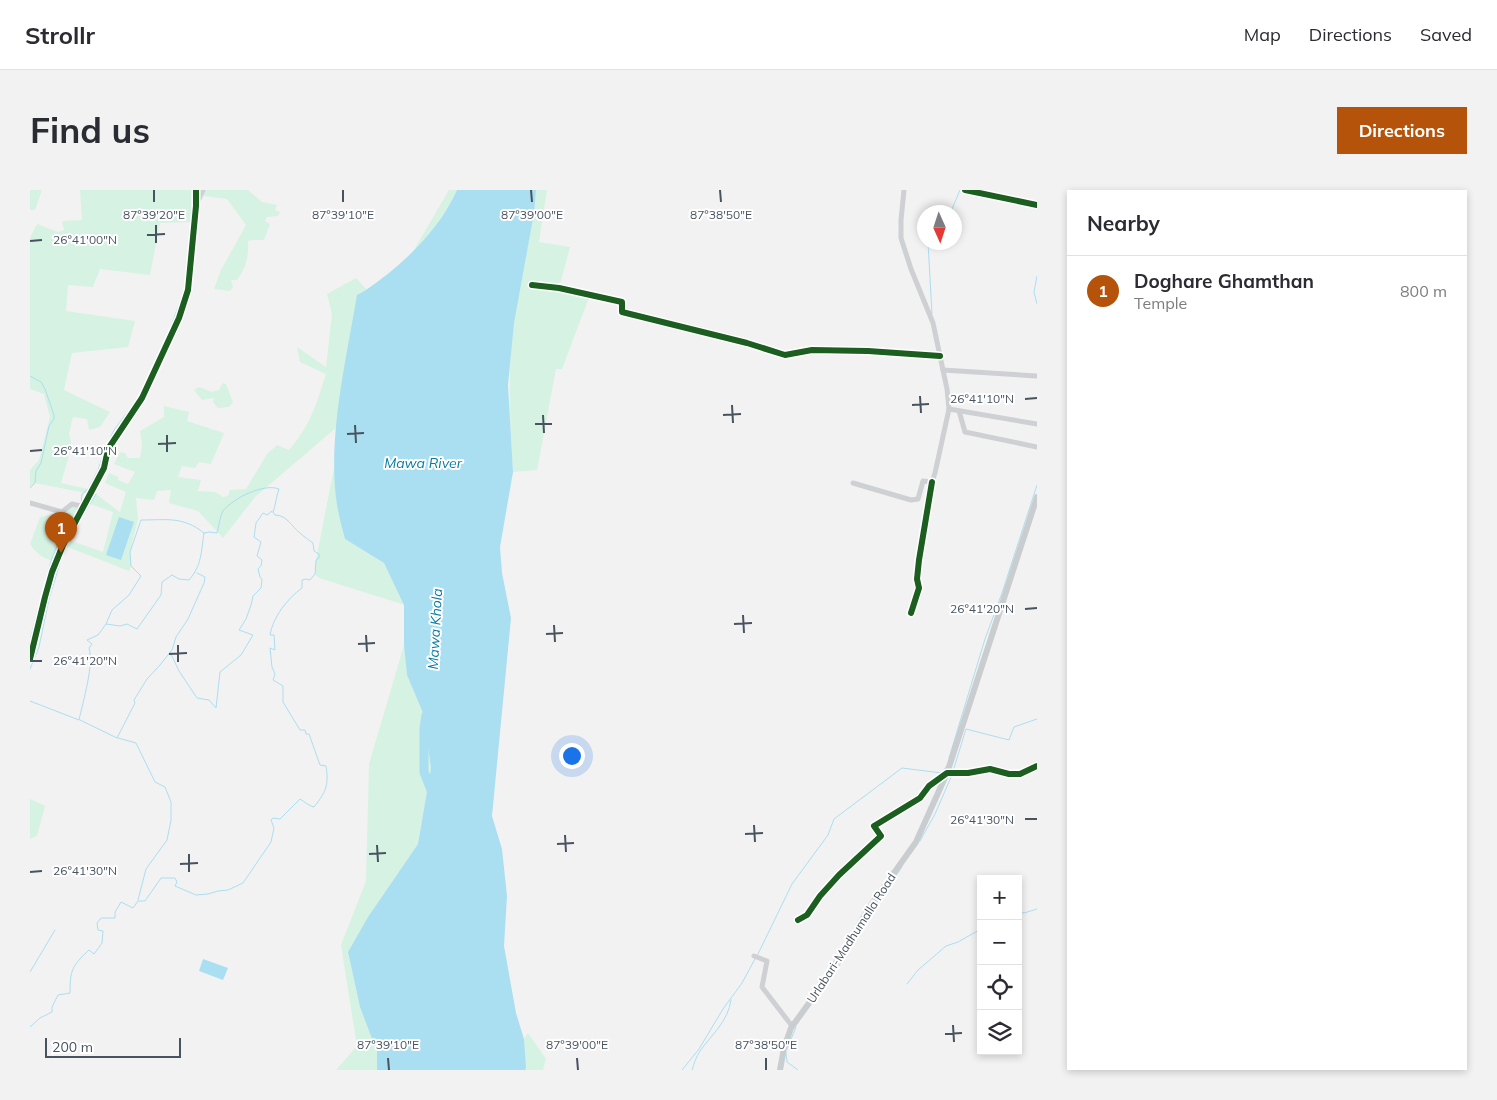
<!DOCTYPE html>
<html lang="en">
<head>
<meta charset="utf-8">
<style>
  :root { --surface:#fff; --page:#f2f2f3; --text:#2b2b33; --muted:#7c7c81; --line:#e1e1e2; --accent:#b45309 }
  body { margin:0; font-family:Mulish,sans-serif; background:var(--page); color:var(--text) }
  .controls { position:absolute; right:15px; bottom:15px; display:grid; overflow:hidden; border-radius:0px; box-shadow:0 2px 8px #0003 }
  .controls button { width:45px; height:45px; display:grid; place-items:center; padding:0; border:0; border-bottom:1px solid var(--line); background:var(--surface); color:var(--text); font:25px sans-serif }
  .compass { position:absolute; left:887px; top:15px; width:45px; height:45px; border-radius:50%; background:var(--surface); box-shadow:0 2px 8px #0003; rotate:177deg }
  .scale { position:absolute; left:15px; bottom:12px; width:136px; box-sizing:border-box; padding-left:5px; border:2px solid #485360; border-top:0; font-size:14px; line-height:18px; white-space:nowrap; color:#485360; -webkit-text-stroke:4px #fff; paint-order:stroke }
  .you { position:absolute; left:541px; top:565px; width:18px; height:18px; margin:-12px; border:4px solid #fff; border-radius:50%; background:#1a73e8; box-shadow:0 0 0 8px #1a73e833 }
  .badge { display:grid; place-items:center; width:32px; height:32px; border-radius:50%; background:var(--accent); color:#fff; font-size:16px; font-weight:700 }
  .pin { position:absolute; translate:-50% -41px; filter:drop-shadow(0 1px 2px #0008) }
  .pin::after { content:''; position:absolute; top:26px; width:18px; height:15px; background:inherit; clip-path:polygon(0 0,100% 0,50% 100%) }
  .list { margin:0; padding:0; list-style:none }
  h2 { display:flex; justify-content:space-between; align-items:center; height:65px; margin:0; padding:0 20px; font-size:21px }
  h2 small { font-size:16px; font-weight:400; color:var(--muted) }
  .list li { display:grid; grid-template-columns:32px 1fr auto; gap:15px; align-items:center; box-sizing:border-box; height:70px; padding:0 20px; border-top:1px solid var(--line) }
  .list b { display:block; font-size:19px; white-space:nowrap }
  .list p { margin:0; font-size:16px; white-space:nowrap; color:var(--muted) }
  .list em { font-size:16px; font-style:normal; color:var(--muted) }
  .icon { flex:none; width:28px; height:28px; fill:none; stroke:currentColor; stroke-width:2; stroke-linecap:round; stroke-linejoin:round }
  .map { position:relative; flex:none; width:1007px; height:880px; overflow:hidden; border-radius:0px }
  header { display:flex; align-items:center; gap:30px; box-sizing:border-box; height:70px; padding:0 25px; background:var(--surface); border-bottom:1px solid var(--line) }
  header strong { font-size:24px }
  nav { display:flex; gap:28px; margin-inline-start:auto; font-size:18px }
  .intro { display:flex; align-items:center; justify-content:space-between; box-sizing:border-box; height:120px; padding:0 30px }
  h1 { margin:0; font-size:35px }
  .button { padding:12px 22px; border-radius:0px; background:var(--accent); color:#fff; font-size:18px; font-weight:700 }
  main { display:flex; gap:30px; padding:0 30px }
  aside { flex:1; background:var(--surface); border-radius:0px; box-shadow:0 2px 8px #0003 }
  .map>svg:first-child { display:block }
  .green { fill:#d6f2e2 }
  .water { fill:#aadef1 }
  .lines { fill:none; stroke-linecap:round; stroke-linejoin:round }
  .stream { stroke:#aadef1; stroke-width:1 }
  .river { stroke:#aadef1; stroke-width:9 }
  .minor { stroke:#ced0d3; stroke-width:5 }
  .major { stroke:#c9cdd0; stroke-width:6 }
  .cycleway-casing { stroke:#fff; stroke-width:9 }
  .cycleway { stroke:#1b5e20; stroke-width:6 }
  .ticks { fill:none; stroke:#485360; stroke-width:2 }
  .labels { text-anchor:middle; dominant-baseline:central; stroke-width:4; stroke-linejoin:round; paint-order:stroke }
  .street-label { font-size:12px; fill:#485360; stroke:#fff }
  .water-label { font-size:14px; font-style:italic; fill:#067ba5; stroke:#fff }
  .ticks-label { font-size:12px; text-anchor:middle; fill:#485360; stroke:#fff; stroke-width:4; stroke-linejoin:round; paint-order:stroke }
</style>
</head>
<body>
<header>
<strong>Strollr</strong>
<nav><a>Map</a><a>Directions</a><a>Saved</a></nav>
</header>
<div class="intro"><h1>Find us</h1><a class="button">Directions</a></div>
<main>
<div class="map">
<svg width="1007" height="880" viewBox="0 0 1007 880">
  <rect width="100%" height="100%" fill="#f3f2f2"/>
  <g class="green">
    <polygon points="0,0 12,0 5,20 0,20"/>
    <path d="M50 0H218L232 12 247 15 245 20 250 22 248 26 237 27 235 31 240 34 234 50H223L218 51C219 66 216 78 207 90H201L203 97 200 101 184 99 191 80 216 35 197 9 174 6 165 20 164 32 130 33 120 85 70 79 63 97 38 95 36 121 105 131 98 157 42 163 34 200 80 222 70 237 59 240 57 229 43 227 39 244 41 252 38 263V269L31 293 58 299 61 304 5 293 0 298V280L9 270 20 227 14 204 0 199V48L7 34 28 42 34 40 32 31 52 30Z"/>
    <path d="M419 0H427C416 24 398 45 381 65Z"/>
    <path d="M506 0H517L509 52 540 57 529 98 560 105 532 179H526L507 280 483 282C480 232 477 182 484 132 490 88 502 45 506 0Z"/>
    <path d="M326 88 337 100 316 168 307 237 225 307 193 348 168 321 139 313 141 300 127 301 124 310 106 308 108 329 100 362 101 376 99 381 35 356 27 371C15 371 6 363 0 354L10 327 32 322 42 314 51 316 36 349 73 362 83 322 60 314 66 304 90 322 96 302 75 293 79 283 88 287V290L98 294 105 282 84 274 90 262 95 263 98 268H110L112 255 110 241 134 227V216L159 222 157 231 194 243 181 274 169 272 165 278 152 276 148 287 171 290 168 301 185 302 193 307 198 306 200 300 216 299 237 264 247 255 259 260C281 235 286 214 296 184L270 172 267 157 296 177 302 124 297 104Z"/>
    <polygon points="193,193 196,194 203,212 199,217 188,218 183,212 184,208 172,210 164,200 169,197 182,202 189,200"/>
    <polygon points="305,273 307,314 315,349 354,373 375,415 289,388 285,384 286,370"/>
    <polygon points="374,455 377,485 393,523 401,578 388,654 338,727 318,762 330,817 347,862 347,880 306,880 327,856 311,755 336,691 339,574"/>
    <polygon points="0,609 15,616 7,646 0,649"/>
    <polygon points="498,843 516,869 513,880 495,880 494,849"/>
  </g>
  <g class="water">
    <path d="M427 0H506L504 23 484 133 478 195 483 282 470 357 472 383 481 428 462 626 472 659 477 706 474 756 486 823 494 849 496 878 495 880H347V862L330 817 318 762 338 727 388 654 401 578 393 523 377 485 374 455V415L354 373 315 349C312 338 309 326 307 315 297 249 316 171 327 105 339 99 348 91 359 83 387 60 412 33 427 0Z"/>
    <polygon points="89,327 104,332 91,370 76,365"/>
    <polygon points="173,769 198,778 193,790 169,781"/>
  </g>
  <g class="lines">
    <g class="stream">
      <polyline points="922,22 922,19 930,0"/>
      <polyline points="162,31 163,0"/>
      <polyline points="898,52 902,124"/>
      <polyline points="1007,86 1004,102 1007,114"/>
      <polyline points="0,186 11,192 15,199 24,225 24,229 19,236 11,273 6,281 5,293 0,298"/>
      <polyline points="51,315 52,304 58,299 68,280 75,259 84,240 108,208 134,154 155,99 157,80"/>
      <polyline points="36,354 66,304"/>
      <path d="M76 434 82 420 99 405 111 386 101 376 100 362 111 330C136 330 153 326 174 343"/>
      <polyline points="0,450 21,371 30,349 48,320"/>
      <polyline points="140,462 149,481 167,508 179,510 186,518 190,482 211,465 223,445 209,440 216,429 221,415 223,406 231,398 232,389 230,387 228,379 231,376 232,370 227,366 231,352 224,347 226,333 233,323 237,325 242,321 242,322"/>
      <polyline points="0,479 9,457 19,409 34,360"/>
      <path d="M0 511 49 530C53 511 64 476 59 458L62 454 57 450 68 445 76 434 90 436 97 434 107 439 131 405 132 392 142 385 149 389 159 390C172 375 171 362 174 343L179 342 187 343C189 336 190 326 193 321 203 308 234 293 249 299 246 307 246 314 243 322L245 325C257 325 262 337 270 343 274 347 279 350 283 353L284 361 289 364V368L286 370 285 384 280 390 276 389 272 390V398C257 409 243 427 240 445H244L245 460 240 458 242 477 245 484 243 490 253 496V512L270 540H275L276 544H279L290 575 296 576C299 595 296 602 284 617 279 616 275 612 270 609L250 629 243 628 241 630 244 638 241 652 213 693 198 700 188 701 178 704 166 705 145 696 147 692 145 688H131L115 711H108L103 718 91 712 85 722V728H71L67 733 68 740 73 741 72 753 64 764 59 760C42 776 40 780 40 803L28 805 22 817V822L10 828 0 837"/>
      <polyline points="50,530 87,548 105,513 104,510 117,489 130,475 142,460 146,447 158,429 174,393 175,387 167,383"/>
      <polyline points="88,548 106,553 125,592 135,597 141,612 141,630 137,650 116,679 108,710"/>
      <polyline points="919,568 955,449 972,403 1007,295"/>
      <polyline points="923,581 936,539 979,550 984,537 1007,529"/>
      <polyline points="890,651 905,624 922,585"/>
      <polyline points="844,717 872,677"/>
      <polyline points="988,722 994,723 1007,719"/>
      <polyline points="727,766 762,694 798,645 804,629 872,578 912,583 916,577"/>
      <polyline points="0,782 25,740"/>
      <polyline points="877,794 888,780 916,756 928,752 951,739"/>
      <polyline points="785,810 804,785 816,763"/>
      <polyline points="757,859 766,837"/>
      <polyline points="756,863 757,872 768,880"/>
      <polyline points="652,880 669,859 693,819 712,793 725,769"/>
      <path d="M662 880C664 874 666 867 670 861 682 844 698 832 701 810"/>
    </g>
    <polyline class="river" points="396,525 394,539 394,582 403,605"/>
    <g class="minor">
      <polyline points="935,0 1007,15"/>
      <polyline points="167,13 173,0"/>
      <polyline points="502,95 529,98 592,112 592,122 717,153 755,165 782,160 838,161 910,166"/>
      <polyline points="913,180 1007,186"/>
      <polyline points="919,219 1007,234"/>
      <polyline points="929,221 935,242 1007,257"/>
      <polyline points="823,293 881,310 888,309 893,291 902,292 905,283 919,219 917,199 903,133 881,79 871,48 871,30 874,0"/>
      <polyline points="0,313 32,322 42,314 51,316 49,320"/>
      <polyline points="881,423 889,398 887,389 889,370 902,292"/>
      <polyline points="0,469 15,407 22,382 33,355 74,278 78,259 112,208 149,128 158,100 166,16 166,0"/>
      <polyline points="768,730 777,725 790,706 809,685 851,646 844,636 890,608 899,596 917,583 938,583 960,579 979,584 990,584 1007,576"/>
      <polyline points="724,766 737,771 732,797 762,836"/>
    </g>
    <polyline class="major" points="750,880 754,858 761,838 795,791 839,718 886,652 917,583 1007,307"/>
    <g class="cycleway-casing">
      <g id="cycleway">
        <polyline points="935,0 1007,15"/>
        <polyline points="502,95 529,98 592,112 592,122 717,153 755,165 782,160 838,161 910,166"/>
        <polyline points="881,423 889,398 887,389 889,370 902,292"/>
        <polyline points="0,469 15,407 22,382 33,355 74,278 78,259 112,208 149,128 158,100 166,16 166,0"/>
        <polyline points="768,730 777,725 790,706 809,685 851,646 844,636 890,608 899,596 917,583 938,583 960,579 979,584 990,584 1007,576"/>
      </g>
    </g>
    <use href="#cycleway" class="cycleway"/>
  </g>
  <path class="ticks" d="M124 0V12M313 0V12M501 0 502 12M690 0 691 12M126 35V53M117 45 135 44M0 51 12 50M890 206 891 223M995 209 1007 208M702 215 703 233M882 215 899 214M513 225 514 243M693 225 711 224M505 234H522M325 235 326 253M317 244 334 243M137 245V262M128 254 146 253M0 261 12 260M995 419 1007 418M713 425 714 443M704 434 722 433M524 435 525 452M516 444 533 443M336 445 337 462M328 454 345 453M148 455V472M139 464 157 463M0 471H12M995 629H1007M724 635 725 652M715 644 733 643M535 645 536 662M527 654 544 653M347 655 348 672M159 664V682M339 664 356 663M150 674 168 673M0 682 12 681M923 835 924 852M915 844 932 843M358 868 359 880M547 868 548 880M736 868V880"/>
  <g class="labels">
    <g class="street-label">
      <text transform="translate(821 748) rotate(-57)">Urlabari-Madhumalla Road</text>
    </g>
    <g class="water-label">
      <text x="393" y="273">Mawa River</text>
      <text transform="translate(405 439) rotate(-87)">Mawa Khola</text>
    </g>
  </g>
  <g class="ticks-label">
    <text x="124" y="29">87°39'20"E</text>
    <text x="313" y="29">87°39'10"E</text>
    <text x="502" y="29">87°39'00"E</text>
    <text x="691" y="29">87°38'50"E</text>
    <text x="55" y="54">26°41'00"N</text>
    <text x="952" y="213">26°41'10"N</text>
    <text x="55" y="265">26°41'10"N</text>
    <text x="952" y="423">26°41'20"N</text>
    <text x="55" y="475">26°41'20"N</text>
    <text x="952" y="634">26°41'30"N</text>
    <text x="55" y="685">26°41'30"N</text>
    <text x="358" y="859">87°39'10"E</text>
    <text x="547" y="859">87°39'00"E</text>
    <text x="736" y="859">87°38'50"E</text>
  </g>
</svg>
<div class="controls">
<button>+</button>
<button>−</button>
<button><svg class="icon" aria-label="locate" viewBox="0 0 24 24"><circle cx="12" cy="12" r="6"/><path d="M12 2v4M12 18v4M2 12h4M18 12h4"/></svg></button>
<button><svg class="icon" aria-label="layers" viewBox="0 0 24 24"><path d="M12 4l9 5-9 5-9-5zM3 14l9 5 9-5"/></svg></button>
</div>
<svg class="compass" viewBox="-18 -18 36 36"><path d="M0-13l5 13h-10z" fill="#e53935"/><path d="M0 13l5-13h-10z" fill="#7c7c81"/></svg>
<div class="scale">200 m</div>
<div class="you"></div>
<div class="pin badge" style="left:31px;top:363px">1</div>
</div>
<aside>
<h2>Nearby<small></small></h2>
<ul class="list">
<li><span class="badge">1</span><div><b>Doghare Ghamthan</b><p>Temple</p></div><em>800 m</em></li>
</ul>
</aside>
</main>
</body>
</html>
